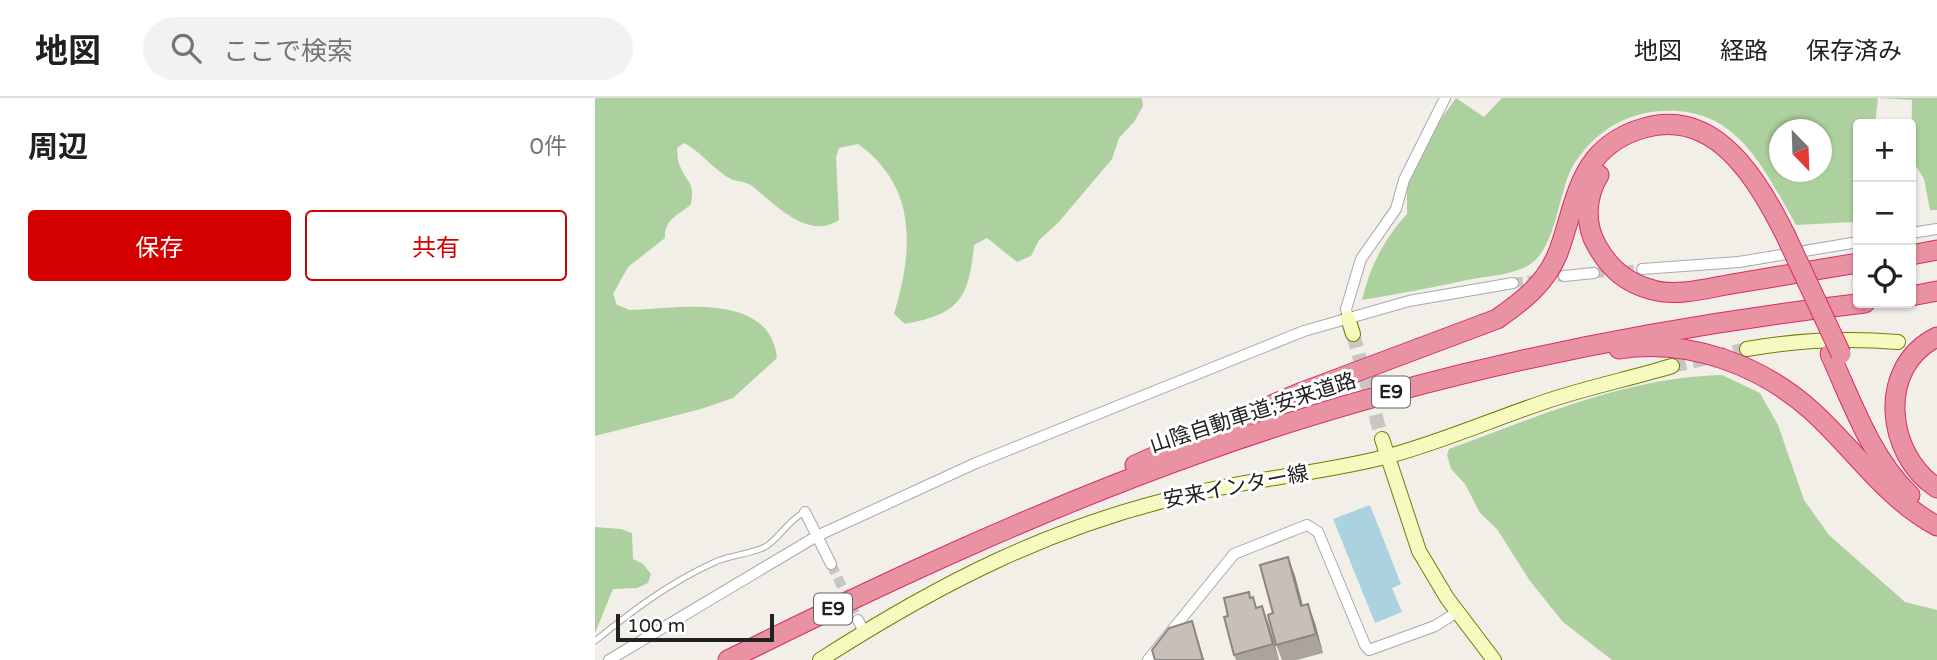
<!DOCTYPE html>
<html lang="ja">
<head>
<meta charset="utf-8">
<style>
  :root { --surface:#fff; --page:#f2f2f2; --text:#202124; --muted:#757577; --line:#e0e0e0; --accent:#d40000 }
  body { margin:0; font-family:"Varela Round","Noto Sans JP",sans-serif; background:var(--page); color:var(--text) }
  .controls { position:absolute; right:21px; top:21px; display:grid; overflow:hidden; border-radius:7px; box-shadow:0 2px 5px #0004 }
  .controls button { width:63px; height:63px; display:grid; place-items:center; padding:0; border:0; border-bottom:2px solid var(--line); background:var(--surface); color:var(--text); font:35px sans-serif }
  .compass { position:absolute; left:1174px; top:21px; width:63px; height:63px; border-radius:50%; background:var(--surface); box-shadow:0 2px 5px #0004; rotate:157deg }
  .scale { position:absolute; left:21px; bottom:18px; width:158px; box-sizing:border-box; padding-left:7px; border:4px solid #222; border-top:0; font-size:19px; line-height:24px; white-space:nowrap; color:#222; -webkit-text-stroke:5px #fff; paint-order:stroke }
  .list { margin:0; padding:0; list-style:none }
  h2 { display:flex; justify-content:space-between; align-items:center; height:91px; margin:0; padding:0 28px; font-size:30px }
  h2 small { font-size:23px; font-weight:400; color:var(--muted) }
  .actions { display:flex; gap:14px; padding:21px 28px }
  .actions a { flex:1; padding:16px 0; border:2px solid var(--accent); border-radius:7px; text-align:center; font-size:24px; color:var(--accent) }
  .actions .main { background:var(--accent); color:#fff }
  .icon { flex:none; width:38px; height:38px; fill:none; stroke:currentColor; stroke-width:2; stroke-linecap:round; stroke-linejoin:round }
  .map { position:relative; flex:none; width:1342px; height:562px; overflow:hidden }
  header { display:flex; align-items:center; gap:42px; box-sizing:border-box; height:98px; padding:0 35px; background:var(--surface); border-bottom:2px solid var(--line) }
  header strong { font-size:33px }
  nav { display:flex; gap:38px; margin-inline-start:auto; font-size:24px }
  .search { width:490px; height:63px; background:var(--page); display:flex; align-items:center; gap:18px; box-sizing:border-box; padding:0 24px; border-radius:38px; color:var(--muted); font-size:26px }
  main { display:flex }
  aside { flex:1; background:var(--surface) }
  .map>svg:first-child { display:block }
  .forest { fill:#add19e; fill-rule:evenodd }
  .water { fill:#aad3df }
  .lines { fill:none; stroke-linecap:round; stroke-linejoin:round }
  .street-tunnel { stroke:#c8c6c1; stroke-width:10; stroke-dasharray:10 5; stroke-linecap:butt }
  .secondary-tunnel { stroke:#c8c6c1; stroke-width:14; stroke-dasharray:14 7; stroke-linecap:butt }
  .lane-casing { stroke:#a9a9a9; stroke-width:7 }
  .street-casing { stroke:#a9a9a9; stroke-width:12 }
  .secondary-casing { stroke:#707d05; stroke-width:16 }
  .highway-casing { stroke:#dc2a67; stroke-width:21 }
  .lane { stroke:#fff; stroke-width:5 }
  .street { stroke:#fff; stroke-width:10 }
  .secondary { stroke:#f7fabf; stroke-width:14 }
  .highway { stroke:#e892a2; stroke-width:19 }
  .highway-bridge-casing { stroke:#dc2a67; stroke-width:21; stroke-linecap:butt }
  .highway-bridge { stroke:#e892a2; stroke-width:19 }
  .wall { fill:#aba49e }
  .shaded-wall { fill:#8b8681 }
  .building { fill:#c7bfb8; stroke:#8b8681; stroke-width:2 }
  .labels { text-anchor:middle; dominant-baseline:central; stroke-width:6; stroke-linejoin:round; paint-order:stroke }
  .shield { fill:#fff; stroke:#646464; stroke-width:2 }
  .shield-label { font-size:19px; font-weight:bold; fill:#222 }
  .street-label { font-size:21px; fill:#222; stroke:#fff }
</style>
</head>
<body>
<header>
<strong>地図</strong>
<div class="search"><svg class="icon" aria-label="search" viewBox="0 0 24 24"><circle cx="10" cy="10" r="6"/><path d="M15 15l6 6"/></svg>ここで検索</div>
<nav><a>地図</a><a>経路</a><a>保存済み</a></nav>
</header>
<main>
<aside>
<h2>周辺<small>0件</small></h2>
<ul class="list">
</ul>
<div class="actions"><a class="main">保存</a><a>共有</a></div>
</aside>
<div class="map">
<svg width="1342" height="562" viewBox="0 0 1342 562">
  <rect width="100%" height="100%" fill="#f2efe9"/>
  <g class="forest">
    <path d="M0 0H547L548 8 539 24 524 40 517 61 463 125 444 142 436 158 422 164 392 140 379 147C374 202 363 216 310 226L299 216C318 153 323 89 263 46L244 50 241 59 244 122C213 143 180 106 157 88 151 83 143 84 136 81 118 72 107 54 89 45L82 50C83 55 82 63 85 68 92 86 100 82 96 106 85 117 69 120 70 140L33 169 18 196 22 207 35 212C83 210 175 193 182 260L138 300 106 311 0 338Z"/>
    <path d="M861 0 889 19 907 0H1342V112H1335L1329 81 1316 60 1317 2 1283 0 1280 26H1263V95L1259 124 1201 127C1165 63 1137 0 1050 15 1019 22 996 40 979 66 963 92 962 150 934 167 919 176 895 178 877 181 841 189 804 196 767 202 775 168 789 141 812 116V89L841 28ZM1184 32H1226V74H1184Z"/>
    <path d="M1127 277 1165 295 1183 327 1209 402 1234 437 1310 504 1342 512V562H1017L968 524 935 483 902 431 885 415 870 386 856 371 852 357 854 351C942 319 1032 279 1127 277Z"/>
    <polygon points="0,429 26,431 37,435 38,461 48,466 56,476 53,485 42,490 18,491 0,535"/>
  </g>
  <polygon class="water" points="775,407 806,486 797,490 807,514 780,525 738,421"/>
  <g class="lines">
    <g class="street-tunnel">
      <polyline points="999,175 1047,171"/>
      <polyline points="918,185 969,178"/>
      <polyline points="236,466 263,522"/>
    </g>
    <g class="secondary-tunnel">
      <polyline points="758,236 787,341"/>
      <polyline points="1077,268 1152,251"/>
    </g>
    <g class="lane-casing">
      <path id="lane" d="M0 543C37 513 74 485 118 465 134 457 153 457 170 449 185 440 193 422 210 414"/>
    </g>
    <g class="street-casing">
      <g id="street">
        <polyline points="1316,135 1342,131"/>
        <polyline points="1047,171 1144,164 1263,144"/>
        <polyline points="969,178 999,175"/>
        <polyline points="753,220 751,211 766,161 801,111 809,82 850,0"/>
        <polyline points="210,414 236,466"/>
        <polyline points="263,522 269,534"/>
        <polyline points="14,562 222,438 381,365 709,233 814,203 918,185"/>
        <polyline points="553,562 639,456 712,427 723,434 770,547 774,552 840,528 862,514"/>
      </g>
    </g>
    <g class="secondary-casing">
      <g id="secondary">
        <polyline points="753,220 758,236"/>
        <path d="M1152 251C1203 242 1251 240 1303 244"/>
        <polyline points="787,341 824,453 852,500 899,562"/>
        <path d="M225 562C345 485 456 428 596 396 661 380 729 375 794 358 849 343 901 320 955 302 995 289 1037 280 1077 268"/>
      </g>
    </g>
    <g class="highway-casing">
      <g id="highway">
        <path d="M1004 77C991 98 989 126 1002 148 1015 171 1031 185 1058 192 1082 199 1113 190 1137 186 1179 179 1221 172 1263 165"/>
        <polyline points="1316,157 1342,152"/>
        <polyline points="1316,198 1342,193"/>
        <path d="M1342 239C1281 269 1291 357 1342 390"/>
        <path d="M1024 251C1093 240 1166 267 1217 313 1260 352 1290 400 1342 428"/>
        <path d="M1235 256C1257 304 1276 360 1315 397"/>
        <path d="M540 367 702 296 902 221C928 203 951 185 963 155 975 124 979 88 1000 61 1013 45 1031 35 1049 30 1121 9 1163 83 1190 136"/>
        <path d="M133 562C288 485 444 412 607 354 822 277 1044 231 1270 205"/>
      </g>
    </g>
    <use href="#lane" class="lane"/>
    <use href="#street" class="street"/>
    <use href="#secondary" class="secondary"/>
    <use href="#highway" class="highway"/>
    <g class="highway-bridge-casing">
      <polyline id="highway-bridge" points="1190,136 1246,256"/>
    </g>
    <use href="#highway-bridge" class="highway-bridge"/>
  </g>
  <g class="wall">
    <polygon points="693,459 700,478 708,508 713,506 720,525 728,555 702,562 687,562 681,547 678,515"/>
    <polygon points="656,500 662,510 667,508 674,527 684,562 641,562 639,557 633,518"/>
  </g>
  <g class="shaded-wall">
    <polygon points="693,459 700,478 713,527 706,508"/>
    <polygon points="713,506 720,525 728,555 721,536"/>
    <polygon points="667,508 674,527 684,562 678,546"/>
    <polygon points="597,523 603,542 609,562 608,562"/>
  </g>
  <g class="building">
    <polygon points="693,459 706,508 713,506 721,536 681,547 673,517 678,515 665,467"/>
    <polygon points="654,494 655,500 658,499 661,510 667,508 678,546 639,557 629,519 633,518 629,500"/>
    <polygon points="597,523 608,562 560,562 557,552 574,530"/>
  </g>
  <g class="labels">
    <g class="shield">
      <rect x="777" y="278.5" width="38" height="31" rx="5"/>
      <rect x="219" y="495.5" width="38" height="31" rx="5"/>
    </g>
    <g class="shield-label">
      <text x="796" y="294">E9</text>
      <text x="238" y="511">E9</text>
    </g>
    <g class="street-label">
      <text transform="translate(658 315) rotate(-18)">山陰自動車道;安来道路</text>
      <text transform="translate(641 389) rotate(-11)">安来インター線</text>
    </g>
  </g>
</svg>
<div class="controls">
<button>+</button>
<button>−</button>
<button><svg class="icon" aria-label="locate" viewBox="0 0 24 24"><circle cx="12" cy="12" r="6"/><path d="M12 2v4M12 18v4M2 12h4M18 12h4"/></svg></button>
</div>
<svg class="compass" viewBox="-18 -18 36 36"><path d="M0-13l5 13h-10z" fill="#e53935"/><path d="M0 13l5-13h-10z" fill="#757577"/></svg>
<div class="scale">100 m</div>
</div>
</main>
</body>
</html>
